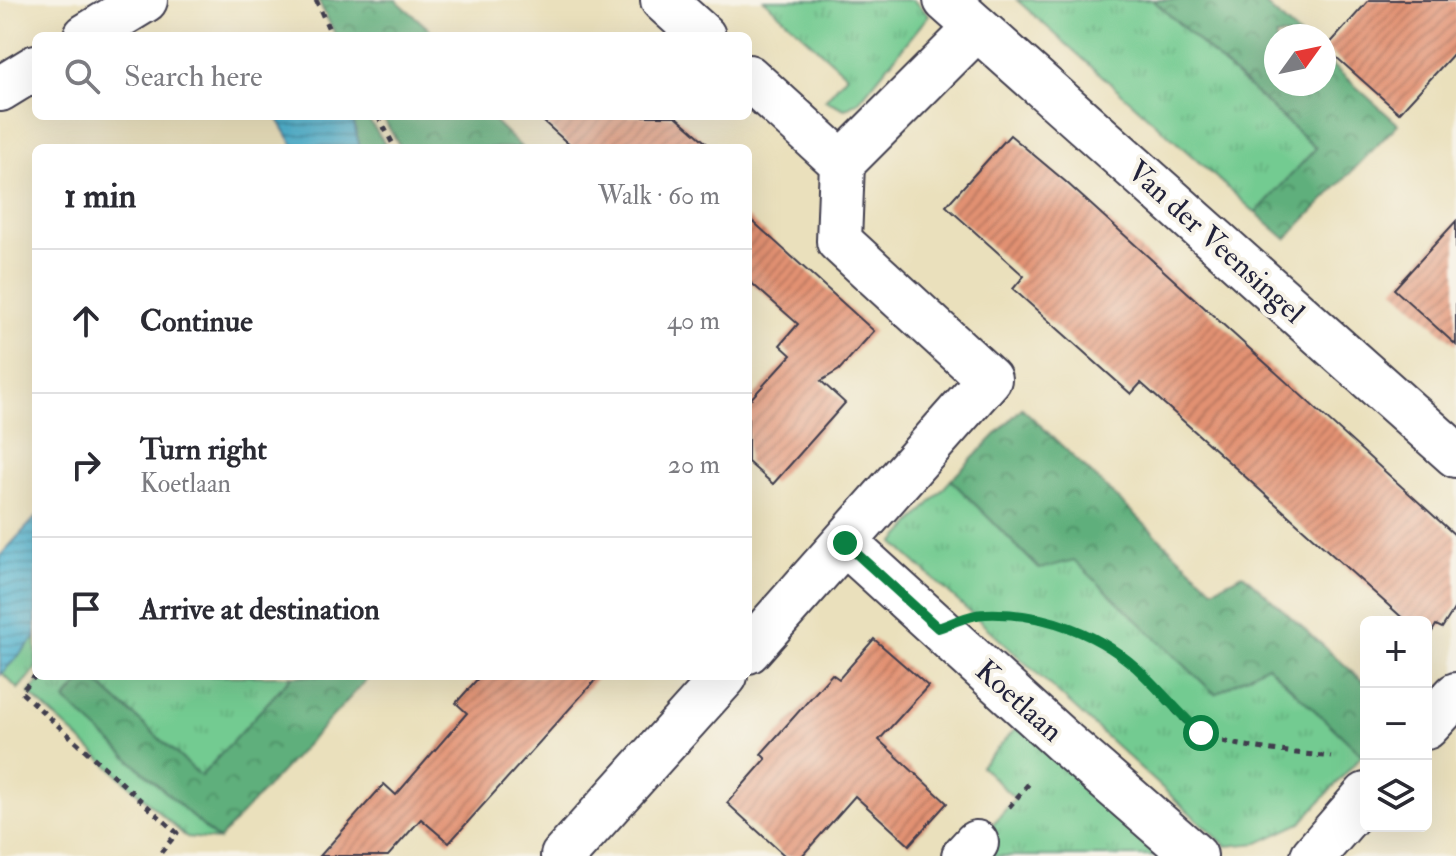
<!DOCTYPE html>
<html lang="en">
<head>
<meta charset="utf-8">
<style>
  :root { --surface:#fff; --page:#f2f2f3; --text:#2b2b33; --muted:#7c7c81; --line:#e1e1e2 }
  body { margin:0; font-family:"IM FELL Double Pica",serif; background:var(--page); color:var(--text) }
  .controls { position:absolute; right:24px; bottom:24px; display:grid; overflow:hidden; border-radius:12px; box-shadow:0 8px 32px #0002 }
  .controls button { width:72px; height:72px; display:grid; place-items:center; padding:0; border:0; border-bottom:2px solid var(--line); background:var(--surface); color:var(--text); font:40px sans-serif }
  .compass { position:absolute; left:1264px; top:24px; width:72px; height:72px; border-radius:50%; background:var(--surface); box-shadow:0 8px 32px #0002; rotate:57deg }
  .stop { position:absolute; width:24px; height:24px; margin:-18px; border:6px solid #0b8043; border-radius:50%; background:#fff }
  .stop.end { background:#0b8043; border-color:#fff; box-shadow:0 2px 8px #0008 }
  .list { margin:0; padding:0; list-style:none }
  h2 { display:flex; justify-content:space-between; align-items:center; height:104px; margin:0; padding:0 32px; font-size:34px }
  h2 small { font-size:26px; font-weight:400; color:var(--muted) }
  .list li { display:grid; grid-template-columns:52px 1fr auto; gap:24px; align-items:center; box-sizing:border-box; height:144px; padding:0 32px; border-top:2px solid var(--line) }
  .list b { display:block; font-size:30px; white-space:nowrap }
  .list p { margin:0; font-size:26px; white-space:nowrap; color:var(--muted) }
  .list em { font-size:26px; font-style:normal; color:var(--muted) }
  .icon { flex:none; width:44px; height:44px; fill:none; stroke:currentColor; stroke-width:2; stroke-linecap:round; stroke-linejoin:round }
  .map { position:relative; flex:none; width:1456px; height:856px; overflow:hidden }
  .search { position:absolute; background:var(--surface); box-shadow:0 8px 32px #0002; left:32px; top:32px; width:720px; height:88px; display:flex; align-items:center; gap:20px; box-sizing:border-box; padding:0 28px; border-radius:12px; color:var(--muted); font-size:30px }
  .panel { position:absolute; background:var(--surface); box-shadow:0 8px 32px #0002; left:32px; top:144px; width:720px; height:536px; border-radius:12px }
  .map>svg:first-child { display:block }
  .grass { fill:url(#grass-tufts); stroke:#4a7666; stroke-width:2 }
  .forest { fill:url(#forest-crowns); stroke:#40685b; stroke-width:2 }
  .water { fill:url(#water-rules); stroke:#3a6c86; stroke-width:2 }
  .building { fill:url(#building-hatch) }
  .lines { fill:none; stroke-linecap:round; stroke-linejoin:round }
  .street-casing { stroke:#403e4e; stroke-width:48 }
  .path { stroke:#403e4e; stroke-width:5; stroke-dasharray:6 6; stroke-linecap:butt }
  .street { stroke:#fff; stroke-width:44 }
  .route { stroke:#0b8043; stroke-width:10 }
  .labels { text-anchor:middle; dominant-baseline:central; stroke-width:8; stroke-linejoin:round; paint-order:stroke }
  .street-label { font-size:30px; fill:#22223b; stroke:#f7f3e8 }
</style>
</head>
<body>
<div class="map">
<svg width="1456" height="856" viewBox="0 0 1456 856">
  <defs>
    <pattern id="grass-tufts" width="24" height="20" patternUnits="userSpaceOnUse" patternTransform="scale(2)"><rect width="24" height="20" fill="#73cb91"/><path d="M3 7l-1-3M5 7V3M7 7l1-3M15 17l-1-3M17 17v-4M19 17l1-3" fill="none" stroke="#63ae7e"/></pattern>
    <pattern id="forest-crowns" width="20" height="18" patternUnits="userSpaceOnUse" patternTransform="scale(2)"><rect width="20" height="18" fill="#5eaf7b"/><path d="M2 6a3 3 0 1 1 6 0M12 15a3 3 0 1 1 6 0" fill="none" stroke="#4d8e66"/></pattern>
    <pattern id="water-rules" width="6" height="5" patternUnits="userSpaceOnUse" patternTransform="scale(2)"><rect width="6" height="5" fill="#52b5d1"/><path d="M0 2.5h6" fill="none" stroke="#4493ab"/></pattern>
    <pattern id="building-hatch" width="6" height="6" patternUnits="userSpaceOnUse" patternTransform="scale(2)"><rect width="6" height="6" fill="#e29172"/><path d="M-1 1l2-2M0 6l6-6M5 7l2-2" fill="none" stroke="#b7765f"/></pattern>
  </defs>
  <rect width="100%" height="100%" fill="#f7f3e8"/>
  <filter id="ink" filterUnits="userSpaceOnUse"><feTurbulence type="fractalNoise" baseFrequency=".0125" numOctaves="2"/><feDisplacementMap in="SourceGraphic" scale="16" xChannelSelector="R" yChannelSelector="G"/><feConvolveMatrix kernelMatrix="1 2 1 2 8 2 1 2 1" color-interpolation-filters="sRGB"/></filter>
  <filter id="wash" filterUnits="userSpaceOnUse"><feTurbulence type="fractalNoise" baseFrequency=".006" numOctaves="4" result="noise"/><feDisplacementMap in="SourceGraphic" scale="32" xChannelSelector="R" yChannelSelector="G"/><feGaussianBlur stdDeviation="1.8" result="paint"/><feColorMatrix in="noise" values="0 0 0 0 0 0 0 0 0 0 0 0 0 0 0 0 0 1.4 0 .05"/><feComposite in="paint" operator="in"/></filter>
  <g filter="url(#wash)">
    <rect width="100%" height="100%" fill="#eae0bc"/>
    <g class="grass">
      <polygon points="764,0 913,0 929,15 860,100 845,109 825,100 847,75"/>
      <polygon points="1017,0 1153,0 1316,149 1256,213"/>
      <polygon points="951,480 1039,569 1074,559 1215,694 1267,665 1362,755 1301,823 1258,843 1226,846 894,543"/>
      <polygon points="36,637 36,669 18,689 2,673"/>
      <polygon points="44,676 86,676 65,700 218,840 186,837 29,693"/>
      <polygon points="90,676 292,676 201,776"/>
      <polygon points="1020,724 1163,856 964,856 1015,799 981,766"/>
    </g>
    <g class="forest">
      <polygon points="318,0 396,0 437,36 336,36"/>
      <polygon points="1153,0 1260,0 1300,36 1276,36 1276,84 1324,84 1324,58 1398,124 1286,239 1256,213 1316,148"/>
      <polygon points="352,116 366,116 388,148 360,148"/>
      <polygon points="382,116 489,116 522,148 401,148"/>
      <polygon points="1022,408 1213,589 1243,574 1366,684 1366,750 1362,755 1267,665 1215,694 1074,560 1040,569 951,480"/>
      <polygon points="86,676 90,676 201,776 292,676 370,676 218,840 65,700"/>
    </g>
    <g class="water">
      <polygon points="276,116 352,116 360,148 295,148"/>
      <polygon points="36,517 36,637 0,675 0,556"/>
    </g>
    <g id="blocks">
      <g class="building">
        <polygon points="1369,0 1456,0 1456,51 1399,113 1326,48"/>
        <polygon points="549,116 676,116 712,148 573,148 544,122"/>
        <polygon points="1010,135 1066,182 1456,536 1456,606 1442,628 1436,625 1427,640 1426,622 1407,622 1141,383 1131,394 1013,289 1024,276 946,206"/>
        <polygon points="748,217 874,331 839,370 821,381 845,403 773,484 748,462 748,402 791,355 780,345 798,324 748,280"/>
        <polygon points="1456,221 1456,345 1394,289"/>
        <polygon points="874,639 928,686 879,740 947,803 909,845 855,796 802,856 785,856 727,803 766,759 761,754 832,674 839,679"/>
        <polygon points="480,676 599,676 449,843 421,819 388,856 320,856 384,784 396,795 467,713 456,703"/>
      </g>
    </g>
  </g>
  <g filter="url(#ink)">
    <use href="#blocks" fill-opacity="0" stroke="#403e4e" stroke-width="2"/>
    <g class="lines">
      <g class="street-casing">
        <g id="street">
          <polyline points="663,0 703,36"/>
          <polyline points="946,0 1456,455"/>
          <polyline points="86,36 145,0"/>
          <polyline points="748,77 842,163 839,241 989,379 748,651"/>
          <polyline points="0,89 36,67"/>
          <polyline points="842,163 977,28"/>
          <polyline points="845,543 1065,743 1195,856"/>
          <polyline points="1426,727 1456,695"/>
          <polyline points="563,856 725,676"/>
          <polyline points="964,856 976,843"/>
          <polyline points="1313,856 1366,795"/>
        </g>
      </g>
      <g class="path">
        <polyline points="316,0 332,36"/>
        <polyline points="378,116 395,148"/>
        <path d="M1001 615C1057 619 1103 634 1144 675 1163 693 1177 718 1199 732 1223 747 1300 753 1331 757"/>
        <polyline points="36,675 21,692 177,833 158,856"/>
        <polyline points="1009,807 1031,781"/>
      </g>
      <use href="#street" class="street"/>
    </g>
  </g>
  <g class="lines" filter="url(#ink)">
    <path class="route" d="M845 543 938 628C953 623 970 614 986 614 1044 612 1103 634 1144 675 1164 694 1180 715 1201 733"/>
  </g>
  <g class="labels">
    <g class="street-label">
      <text transform="translate(1216 242) rotate(42)">Van der Veensingel</text>
      <text transform="translate(1019 701) rotate(42)">Koetlaan</text>
    </g>
  </g>
</svg>
<div class="controls">
<button>+</button>
<button>−</button>
<button><svg class="icon" aria-label="layers" viewBox="0 0 24 24"><path d="M12 4l9 5-9 5-9-5zM3 14l9 5 9-5"/></svg></button>
</div>
<svg class="compass" viewBox="-18 -18 36 36"><path d="M0-13l5 13h-10z" fill="#e53935"/><path d="M0 13l5-13h-10z" fill="#7c7c81"/></svg>
<div class="stop" style="left:1201px;top:733px"></div>
<div class="stop end" style="left:845px;top:543px"></div>
<div class="search"><svg class="icon" aria-label="search" viewBox="0 0 24 24"><circle cx="10" cy="10" r="6"/><path d="M15 15l6 6"/></svg>Search here</div>
<section class="panel">
<h2>1 min<small>Walk · 60 m</small></h2>
<ul class="list">
<li><svg class="icon" aria-label="ahead" viewBox="0 0 24 24"><path d="M12 20V5M6 11l6-6 6 6"/></svg><div><b>Continue</b></div><em>40 m</em></li>
<li><svg class="icon" aria-label="right" viewBox="0 0 24 24"><path d="M7 20v-9h11M14 6l5 5-5 5"/></svg><div><b>Turn right</b><p>Koetlaan</p></div><em>20 m</em></li>
<li><svg class="icon" aria-label="arrive" viewBox="0 0 24 24"><path d="M6 21V4h12l-3 4 3 4H6"/></svg><div><b>Arrive at destination</b></div></li>
</ul>
</section>
</div>
</body>
</html>
